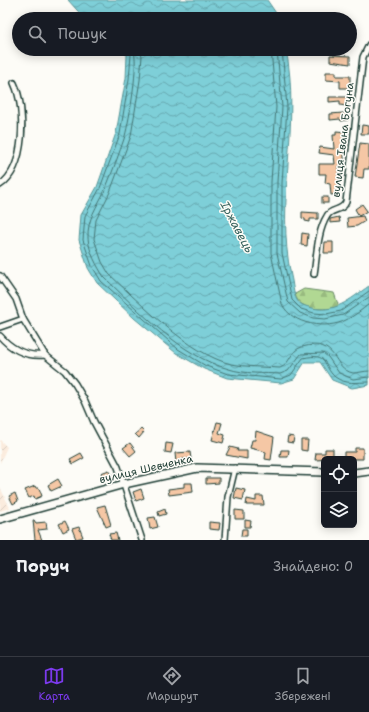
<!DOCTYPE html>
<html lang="uk">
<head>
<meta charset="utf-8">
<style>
  :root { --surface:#171b24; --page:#242831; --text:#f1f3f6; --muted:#9ea1a6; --line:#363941; --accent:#7c3aed }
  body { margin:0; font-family:"Shantell Sans",sans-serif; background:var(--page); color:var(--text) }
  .controls { position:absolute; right:12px; bottom:12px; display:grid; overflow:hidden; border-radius:6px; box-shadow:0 2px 10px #0003 }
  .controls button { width:36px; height:36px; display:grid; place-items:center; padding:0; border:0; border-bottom:1px solid var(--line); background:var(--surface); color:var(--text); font:20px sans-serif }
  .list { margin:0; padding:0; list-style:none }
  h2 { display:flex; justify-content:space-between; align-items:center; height:52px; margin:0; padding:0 16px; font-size:17px }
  h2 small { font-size:13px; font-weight:400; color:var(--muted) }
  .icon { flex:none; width:22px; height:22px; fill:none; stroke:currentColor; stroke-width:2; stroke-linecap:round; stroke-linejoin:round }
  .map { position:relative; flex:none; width:369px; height:540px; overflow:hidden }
  .search { position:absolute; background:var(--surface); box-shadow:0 2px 10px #0003; left:12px; right:12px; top:12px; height:44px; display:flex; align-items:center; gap:10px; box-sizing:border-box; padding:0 14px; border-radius:22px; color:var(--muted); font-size:15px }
  .sheet { height:116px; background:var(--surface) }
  nav { display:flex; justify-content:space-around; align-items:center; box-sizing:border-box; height:56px; border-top:1px solid var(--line); background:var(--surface); font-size:11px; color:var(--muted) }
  nav a { display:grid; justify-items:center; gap:2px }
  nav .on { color:var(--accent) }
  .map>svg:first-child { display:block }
  .industrial { fill:url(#industrial-furrows) }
  .forest { fill:url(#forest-firs); stroke:#688a64 }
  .water { fill:url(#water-waves); stroke:#589596 }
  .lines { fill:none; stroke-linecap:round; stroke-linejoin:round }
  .shore { stroke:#457776; stroke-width:1 }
  .building { fill:#f5c7a5; stroke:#1f3d34 }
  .street-casing { stroke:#1f3d34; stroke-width:8 }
  .secondary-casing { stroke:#1f3d34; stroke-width:10 }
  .street { stroke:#fdfcf7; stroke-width:5 }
  .secondary { stroke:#fdfcf7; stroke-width:7 }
  .labels { text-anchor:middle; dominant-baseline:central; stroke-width:3; stroke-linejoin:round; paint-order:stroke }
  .street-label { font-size:11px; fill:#1f3d34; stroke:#fdfcf7 }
  .water-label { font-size:12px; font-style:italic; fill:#37625d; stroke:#fdfcf7 }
</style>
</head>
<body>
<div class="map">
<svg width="369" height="540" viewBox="0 0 369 540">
  <defs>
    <pattern id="industrial-furrows" width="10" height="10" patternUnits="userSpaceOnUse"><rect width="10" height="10" fill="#fbecde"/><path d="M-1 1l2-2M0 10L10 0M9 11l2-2" fill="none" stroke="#d7cbbf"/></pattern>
    <pattern id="forest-firs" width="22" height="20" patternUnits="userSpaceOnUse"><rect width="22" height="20" fill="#b1d893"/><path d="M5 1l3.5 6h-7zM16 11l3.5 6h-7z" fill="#98ba7f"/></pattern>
    <pattern id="water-waves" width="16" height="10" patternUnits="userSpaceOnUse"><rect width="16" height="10" fill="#7ecfd8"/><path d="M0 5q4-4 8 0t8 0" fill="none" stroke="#67a9b0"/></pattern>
  </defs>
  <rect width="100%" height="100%" fill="#fdfcf7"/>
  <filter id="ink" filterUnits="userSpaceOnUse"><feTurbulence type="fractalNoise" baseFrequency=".025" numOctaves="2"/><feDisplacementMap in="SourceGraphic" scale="8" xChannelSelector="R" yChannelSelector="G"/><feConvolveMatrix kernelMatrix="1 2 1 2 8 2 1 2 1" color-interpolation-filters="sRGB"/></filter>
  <g filter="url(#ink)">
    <g class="industrial">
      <polygon points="0,440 7,447 0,463"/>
      <polygon points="0,487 10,508 0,511"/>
    </g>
    <path class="forest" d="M304 289 334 293 339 307C325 310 299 312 295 294Z"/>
    <g class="water">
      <polygon points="68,0 267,0 280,19 85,19"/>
      <path d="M119 49H286C301 124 275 201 291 276 293 283 293 294 297 300 299 304 305 306 309 307 334 315 350 299 369 286V385L352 388 332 380 320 362H305L294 379 281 383 227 378 204 369 176 353 134 318 97 283 88 268 79 240 81 215 97 187 116 133 126 78 127 55Z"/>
    </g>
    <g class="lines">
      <g class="shore">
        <path d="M125 49 131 55 129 79 120 134 100 188 85 216 83 240 92 266 101 281 178 349 206 366 228 374 281 379 291 375 303 358C330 352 322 366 335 377 346 385 357 382 369 382"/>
        <path d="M133 49C140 59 129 122 125 136 119 154 112 173 105 190 97 207 87 219 88 238 89 252 97 266 104 277 138 310 182 357 229 369 244 374 264 373 280 374L288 371 301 354 323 353 328 357 339 373 353 379 369 377"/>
        <path d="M140 49 142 56 140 80 131 136 110 192 96 220 94 239 102 262 109 274C140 303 189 354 231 364 246 367 264 367 280 368 290 365 290 350 302 347 338 337 332 369 353 373 358 373 364 371 369 371"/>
        <path d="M271 49 276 107 271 182V253L282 304C292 325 327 330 346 320 354 316 362 310 369 304"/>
        <polyline points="277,49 282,107 277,182 277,253 288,302 300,313 313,318 325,319 343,315 369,297"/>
        <polyline points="282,49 287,107 282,183 282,253 292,300 301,309 314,313 326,314 341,311 369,291"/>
      </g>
    </g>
    <g class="building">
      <polygon points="330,55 350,56 350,64 330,61"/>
      <polygon points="326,72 336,72 336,76 350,76 350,88 340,88 340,81 326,80"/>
      <polygon points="329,97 349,97 349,103 346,103 346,106 340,105 340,101 329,102"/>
      <polygon points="343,113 348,114 348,120 341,121 340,119 330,120 330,114"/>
      <polygon points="362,125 369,126 369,134 361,134"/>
      <polygon points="336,131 347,132 346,140 345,140 345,155 344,155 344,166 338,166 339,194 331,195 330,184 325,183 326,174 319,174 319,164 335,164 334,155 319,153 320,147 334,149 333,135 336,135"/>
      <polygon points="360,143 369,144 369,169 364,169 363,178 355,177"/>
      <rect x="322" y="197" width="6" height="6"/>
      <polygon points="362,204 367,211 359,216 355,209"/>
      <polygon points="302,212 318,213 318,219 310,219 310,222 305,221 305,219 302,218"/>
      <polygon points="363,216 365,221 357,226 348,227 347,218"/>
      <polygon points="339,217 340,222 330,223 330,219"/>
      <polygon points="302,233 308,234 307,246 301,245"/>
      <polygon points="325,242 333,242 333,253 324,253"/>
      <polygon points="217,422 222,423 219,433 225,435 223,443 212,440"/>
      <polygon points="141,429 144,432 139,438 135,434"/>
      <polygon points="256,431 274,437 271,460 265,459 266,452 250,448 252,440 255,440"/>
      <polygon points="288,436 294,437 293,443 287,442"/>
      <polygon points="301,440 308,440 307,451 301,450"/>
      <polygon points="130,443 136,451 130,456 123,448"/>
      <polygon points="166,443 173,444 171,453 165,452"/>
      <polygon points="230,447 238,449 237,451 247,451 247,459 226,455"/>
      <polygon points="355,448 363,448 363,459 344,459 344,452 355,452"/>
      <polygon points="325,449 333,449 333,459 315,460 316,453 325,453"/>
      <polygon points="281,450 289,450 288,457 280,457"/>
      <polygon points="190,452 191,459 182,459 182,462 176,463 175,453"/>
      <polygon points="81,453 84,458 73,464 70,459"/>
      <polygon points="109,470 112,475 104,479 101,473"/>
      <polygon points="206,478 219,478 219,483 206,484"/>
      <polygon points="58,479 62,486 51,491 48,485"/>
      <polygon points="184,483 192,483 193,492 169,495 168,489 184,487"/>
      <polygon points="35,486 36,488 39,488 42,496 35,499 34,496 29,498 25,490"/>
      <polygon points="236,488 245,490 243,500 234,498"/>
      <polygon points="141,489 144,498 136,501 133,492"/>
      <polygon points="15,493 18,501 13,504 9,496"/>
      <polygon points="256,496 263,496 264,505 246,505 247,499 256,501"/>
      <polygon points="105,505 111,525 106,527 97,507"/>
      <polygon points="165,509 166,514 159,516 158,512"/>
      <polygon points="235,510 244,511 244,519 235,519"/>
      <polygon points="155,517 158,527 150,529 148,518"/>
      <polygon points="33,520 34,520 36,523 46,522 47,529 38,530 42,540 35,540"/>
      <polygon points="245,520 251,521 250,527 245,527"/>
      <polygon points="65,521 69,529 63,532 59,524"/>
      <polygon points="209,522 220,523 219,530 209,529"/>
      <polygon points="79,527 83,537 76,539 72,529"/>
      <polygon points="242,529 247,529 247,536 241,536"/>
      <polygon points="116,533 118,540 111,540 109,534"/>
    </g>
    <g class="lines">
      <g class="street-casing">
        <g id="street">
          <path d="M0 185C26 168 26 108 14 83"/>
          <path d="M314 274C317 256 317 232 327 216 331 208 342 212 346 202L363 57 369 45"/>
          <polyline points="0,276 16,299 23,319 45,355 65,371 75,384 85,401 94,422 118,467 142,540"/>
          <polyline points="0,327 23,319"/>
          <path d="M0 336C12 350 26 357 45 355"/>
          <polyline points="225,540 228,497 235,468"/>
        </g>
      </g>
      <g class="secondary-casing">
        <g id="secondary">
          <polyline points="354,473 369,471"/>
          <polyline points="0,519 124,484 197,468 324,472"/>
        </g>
      </g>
      <use href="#street" class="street"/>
      <use href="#secondary" class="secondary"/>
    </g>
  </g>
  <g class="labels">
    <g class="street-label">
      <text transform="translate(343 140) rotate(-83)">вулиця Івана Богуна</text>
      <text transform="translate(146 469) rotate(-13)">вулиця Шевченка</text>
    </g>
    <g class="water-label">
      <text transform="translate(237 227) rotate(62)">Іржавець</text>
    </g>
  </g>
</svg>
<div class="controls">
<button><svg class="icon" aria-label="locate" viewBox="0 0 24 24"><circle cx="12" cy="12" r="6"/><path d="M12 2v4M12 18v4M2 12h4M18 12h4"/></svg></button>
<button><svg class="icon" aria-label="layers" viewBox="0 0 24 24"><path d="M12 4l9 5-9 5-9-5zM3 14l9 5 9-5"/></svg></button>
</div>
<div class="search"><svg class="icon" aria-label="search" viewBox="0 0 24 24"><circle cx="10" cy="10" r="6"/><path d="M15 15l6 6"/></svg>Пошук</div>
</div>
<section class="sheet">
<h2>Поруч<small>Знайдено: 0</small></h2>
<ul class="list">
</ul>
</section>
<nav>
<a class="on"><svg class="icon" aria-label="map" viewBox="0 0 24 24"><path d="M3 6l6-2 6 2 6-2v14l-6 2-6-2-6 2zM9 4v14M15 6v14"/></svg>Карта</a>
<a><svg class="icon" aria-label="directions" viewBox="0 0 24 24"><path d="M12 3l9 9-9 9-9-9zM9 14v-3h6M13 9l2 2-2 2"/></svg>Маршрут</a>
<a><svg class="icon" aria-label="saved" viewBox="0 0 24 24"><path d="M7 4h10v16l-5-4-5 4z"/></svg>Збережені</a>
</nav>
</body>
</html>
